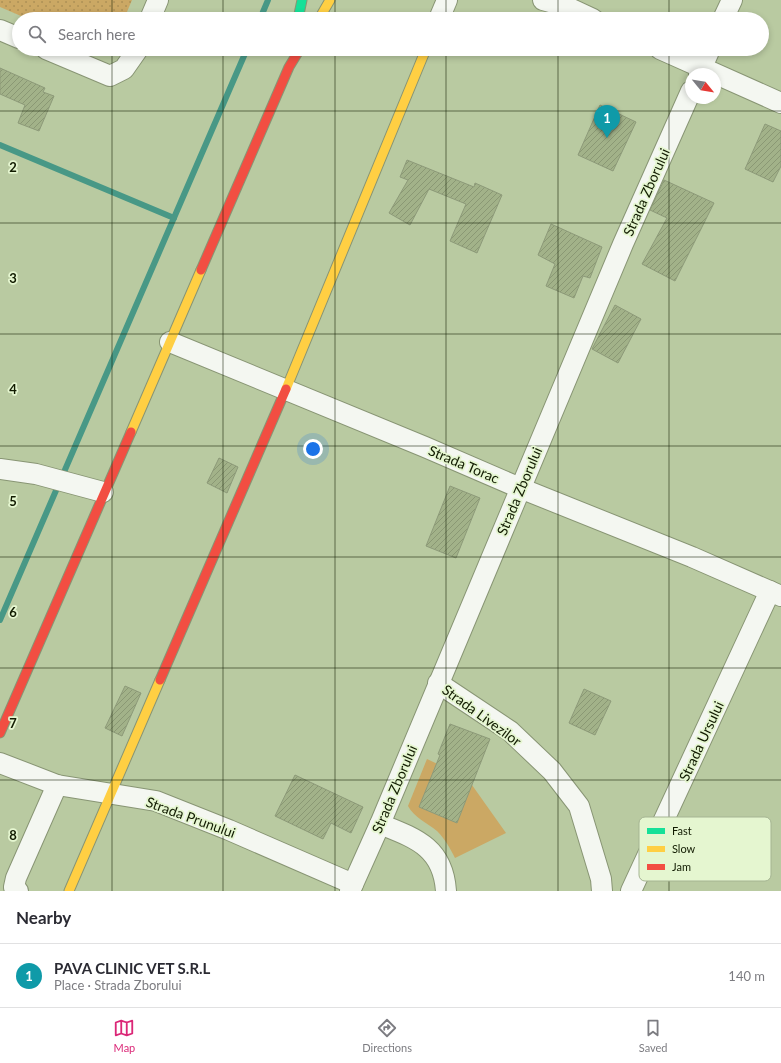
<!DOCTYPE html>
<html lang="en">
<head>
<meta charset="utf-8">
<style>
  :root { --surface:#fff; --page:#f7f7f7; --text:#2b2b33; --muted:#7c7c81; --line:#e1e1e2; --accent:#db2777 }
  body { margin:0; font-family:Lato,sans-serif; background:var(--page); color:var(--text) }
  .compass { position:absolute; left:685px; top:68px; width:36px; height:36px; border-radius:50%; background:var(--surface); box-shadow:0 2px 6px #0003; rotate:120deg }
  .you { position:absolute; left:313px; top:449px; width:14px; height:14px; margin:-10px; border:3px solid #fff; border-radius:50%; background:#1a73e8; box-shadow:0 0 0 6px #1a73e833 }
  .badge { display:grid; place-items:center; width:26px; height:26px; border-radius:50%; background:var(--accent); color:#fff; font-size:13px; font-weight:700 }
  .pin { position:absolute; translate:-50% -33px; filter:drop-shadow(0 1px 2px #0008) }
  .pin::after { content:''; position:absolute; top:21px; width:14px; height:12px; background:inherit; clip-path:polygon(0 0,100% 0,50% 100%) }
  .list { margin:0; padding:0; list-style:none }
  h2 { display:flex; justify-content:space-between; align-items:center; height:52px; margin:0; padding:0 16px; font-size:17px }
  h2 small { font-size:13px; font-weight:400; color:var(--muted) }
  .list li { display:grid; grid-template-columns:26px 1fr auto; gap:12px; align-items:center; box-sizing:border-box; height:64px; padding:0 16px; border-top:1px solid var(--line) }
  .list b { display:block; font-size:15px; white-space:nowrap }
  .list p { margin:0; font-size:13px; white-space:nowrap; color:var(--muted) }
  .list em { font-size:13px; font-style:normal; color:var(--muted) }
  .icon { flex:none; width:22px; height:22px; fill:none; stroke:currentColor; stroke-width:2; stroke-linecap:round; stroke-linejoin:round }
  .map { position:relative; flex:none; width:781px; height:891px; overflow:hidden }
  .search { position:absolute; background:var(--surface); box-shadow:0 2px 6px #0003; left:12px; right:12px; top:12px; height:44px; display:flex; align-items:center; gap:10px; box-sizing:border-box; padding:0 14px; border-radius:22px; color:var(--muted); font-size:15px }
  .sheet { height:116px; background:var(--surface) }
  nav { display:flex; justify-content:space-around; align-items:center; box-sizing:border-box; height:56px; border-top:1px solid var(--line); background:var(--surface); font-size:11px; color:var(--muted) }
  nav a { display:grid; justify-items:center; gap:2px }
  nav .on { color:var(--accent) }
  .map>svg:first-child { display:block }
  .grass { fill:#cba864 }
  .park { fill:url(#park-dots) }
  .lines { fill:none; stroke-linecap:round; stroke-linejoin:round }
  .stream { stroke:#489886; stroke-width:6 }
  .building { fill:url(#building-hatch); stroke:#8d9a79 }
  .street-casing { stroke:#889574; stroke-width:22 }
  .fast-casing { stroke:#889574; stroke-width:11 }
  .slow-casing { stroke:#889574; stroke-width:11 }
  .jam-casing { stroke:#889574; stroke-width:11 }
  .street { stroke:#f4f7f1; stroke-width:20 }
  .fast { stroke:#16e098; stroke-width:9 }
  .slow { stroke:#ffcf43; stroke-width:9 }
  .jam { stroke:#f24e42; stroke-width:9 }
  .grid { fill:none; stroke:#111b00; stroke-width:1; stroke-opacity:0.55 }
  .labels { text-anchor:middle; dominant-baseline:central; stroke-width:3.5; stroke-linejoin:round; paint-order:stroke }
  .street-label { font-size:14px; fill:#111b00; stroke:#e5f6d0 }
  .key { fill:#e5f6d0; stroke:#a5b492; stroke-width:1 }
  .key-label { font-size:11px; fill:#111b00 }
  .grid-label { font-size:13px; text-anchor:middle; font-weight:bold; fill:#111b00; stroke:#e5f6d0; stroke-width:3.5; stroke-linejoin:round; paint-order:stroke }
</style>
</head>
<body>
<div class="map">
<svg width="781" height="891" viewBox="0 0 781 891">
  <defs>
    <pattern id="park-dots" width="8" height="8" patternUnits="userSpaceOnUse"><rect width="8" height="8" fill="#cba864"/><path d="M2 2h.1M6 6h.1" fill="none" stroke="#ad9055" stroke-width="1.8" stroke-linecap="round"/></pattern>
    <pattern id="building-hatch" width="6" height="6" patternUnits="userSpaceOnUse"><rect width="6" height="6" fill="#a2b289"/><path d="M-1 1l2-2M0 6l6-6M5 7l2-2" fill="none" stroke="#8a9874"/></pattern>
  </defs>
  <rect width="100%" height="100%" fill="#b9caa1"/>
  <path class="grass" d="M427 759 467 778 506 833 455 858C450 848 445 839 437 831 427 823 414 817 408 806Z"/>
  <polygon class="park" points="0,0 132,0 124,19 28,19 0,7"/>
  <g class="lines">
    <g class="stream">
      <polyline points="260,19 268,0"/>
      <polyline points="0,145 174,218"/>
      <polyline points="0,620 247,49"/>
    </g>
  </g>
  <g class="building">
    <polygon points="0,68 45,88 43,92 54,96 39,131 18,123 25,105 0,94"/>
    <polygon points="600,105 636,122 613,171 578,155"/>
    <polygon points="765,124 781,131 781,166 773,182 745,169"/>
    <polygon points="407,160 474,187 475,183 502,195 477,253 450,241 466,204 429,189 410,225 389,213 408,180 400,177"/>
    <polygon points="664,180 714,203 675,281 642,264 667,218 650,210"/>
    <polygon points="551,224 602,247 590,278 583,276 574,298 546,286 555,264 538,255"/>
    <polygon points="615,305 641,319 618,363 592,349"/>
    <polygon points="219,458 238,467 227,493 207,483"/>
    <polygon points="450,486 480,498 456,558 426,546"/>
    <polygon points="125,686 141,693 122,736 105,728"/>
    <polygon points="584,689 611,701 595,735 569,723"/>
    <polygon points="450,724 490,739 457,823 419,807 440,755 438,754"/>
    <polygon points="295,775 363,807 351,833 331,823 323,839 275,816"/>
  </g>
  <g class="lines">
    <g class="street-casing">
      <g id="street">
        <polyline points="543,0 565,6 593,19"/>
        <polyline points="150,19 158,0"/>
        <polyline points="439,19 447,0"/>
        <polyline points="723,19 732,0"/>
        <polyline points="0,30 19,38"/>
        <polyline points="46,49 110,76 124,69 138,49"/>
        <polyline points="660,49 781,103"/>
        <polyline points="699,74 710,49"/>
        <polyline points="170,342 425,447 520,488 692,557 781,596"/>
        <polyline points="0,469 36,474 103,492"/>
        <polyline points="438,683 510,731 552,771 579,806 601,879 602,891"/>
        <polyline points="0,763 57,785 156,801 229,830 353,884"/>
        <path d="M380 824C415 838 443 847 446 891"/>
        <polyline points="18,891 14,887 16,878 57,785"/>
        <polyline points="350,891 380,824 623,244 691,91"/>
        <polyline points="631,891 770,591"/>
      </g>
    </g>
    <g class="fast-casing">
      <polyline id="fast" points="298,19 302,0"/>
    </g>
    <g class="slow-casing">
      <g id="slow">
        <polyline points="319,19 330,0"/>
        <polyline points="286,389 426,49"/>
        <polyline points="131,432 201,270"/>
        <polyline points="69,891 160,680"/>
      </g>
    </g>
    <g class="jam-casing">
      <g id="jam">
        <polyline points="201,270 289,67 300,49"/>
        <polyline points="160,680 286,389"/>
        <polyline points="0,733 131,432"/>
      </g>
    </g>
    <use href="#street" class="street"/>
    <use href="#fast" class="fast"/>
    <use href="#slow" class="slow"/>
    <use href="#jam" class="jam"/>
  </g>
  <path class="grid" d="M112 0V19M223 0V19M335 0V19M446 0V19M558 0V19M669 0V19M112 49V891M223 49V891M335 49V891M446 49V891M558 49V891M669 49V891M0 111H781M0 223H781M0 334H781M0 446H781M0 557H781M0 668H781M0 780H781"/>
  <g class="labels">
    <g class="street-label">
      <text transform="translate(646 192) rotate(-66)">Strada Zborului</text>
      <text transform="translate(464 464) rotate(23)">Strada Torac</text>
      <text transform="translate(519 491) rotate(-67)">Strada Zborului</text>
      <text transform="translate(482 715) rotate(36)">Strada Livezilor</text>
      <text transform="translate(701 741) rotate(-65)">Strada Ursului</text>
      <text transform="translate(394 789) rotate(-67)">Strada Zborului</text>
      <text transform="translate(191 817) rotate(20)">Strada Prunului</text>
    </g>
  </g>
  <rect x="639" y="817" width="132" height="64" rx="6" class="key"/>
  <rect x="647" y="828" width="18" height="6" fill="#16e098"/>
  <rect x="647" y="846" width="18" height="6" fill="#ffcf43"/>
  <rect x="647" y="864" width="18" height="6" fill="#f24e42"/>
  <g class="key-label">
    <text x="672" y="835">Fast</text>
    <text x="672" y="853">Slow</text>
    <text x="672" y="871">Jam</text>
  </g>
  <g class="grid-label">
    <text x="13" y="172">2</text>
    <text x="13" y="283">3</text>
    <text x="13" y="394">4</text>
    <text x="13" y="506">5</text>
    <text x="13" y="617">6</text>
    <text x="13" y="728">7</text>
    <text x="13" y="840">8</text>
  </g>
</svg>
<svg class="compass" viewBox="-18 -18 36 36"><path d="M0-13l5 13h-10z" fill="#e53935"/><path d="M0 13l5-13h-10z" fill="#7c7c81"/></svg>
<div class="you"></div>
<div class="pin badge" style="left:607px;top:138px;background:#0f9aa8">1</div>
<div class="search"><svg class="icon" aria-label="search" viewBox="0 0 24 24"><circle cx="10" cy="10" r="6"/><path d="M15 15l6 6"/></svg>Search here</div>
</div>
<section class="sheet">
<h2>Nearby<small></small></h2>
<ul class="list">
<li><span class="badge" style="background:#0f9aa8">1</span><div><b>PAVA CLINIC VET S.R.L</b><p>Place · Strada Zborului</p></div><em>140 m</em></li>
</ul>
</section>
<nav>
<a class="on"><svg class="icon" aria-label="map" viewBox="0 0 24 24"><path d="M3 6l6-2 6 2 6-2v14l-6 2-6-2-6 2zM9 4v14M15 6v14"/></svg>Map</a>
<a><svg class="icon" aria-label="directions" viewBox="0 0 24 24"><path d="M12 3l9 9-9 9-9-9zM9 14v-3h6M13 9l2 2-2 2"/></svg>Directions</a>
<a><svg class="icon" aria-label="saved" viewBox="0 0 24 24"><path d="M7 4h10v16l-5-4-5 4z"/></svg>Saved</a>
</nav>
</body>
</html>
